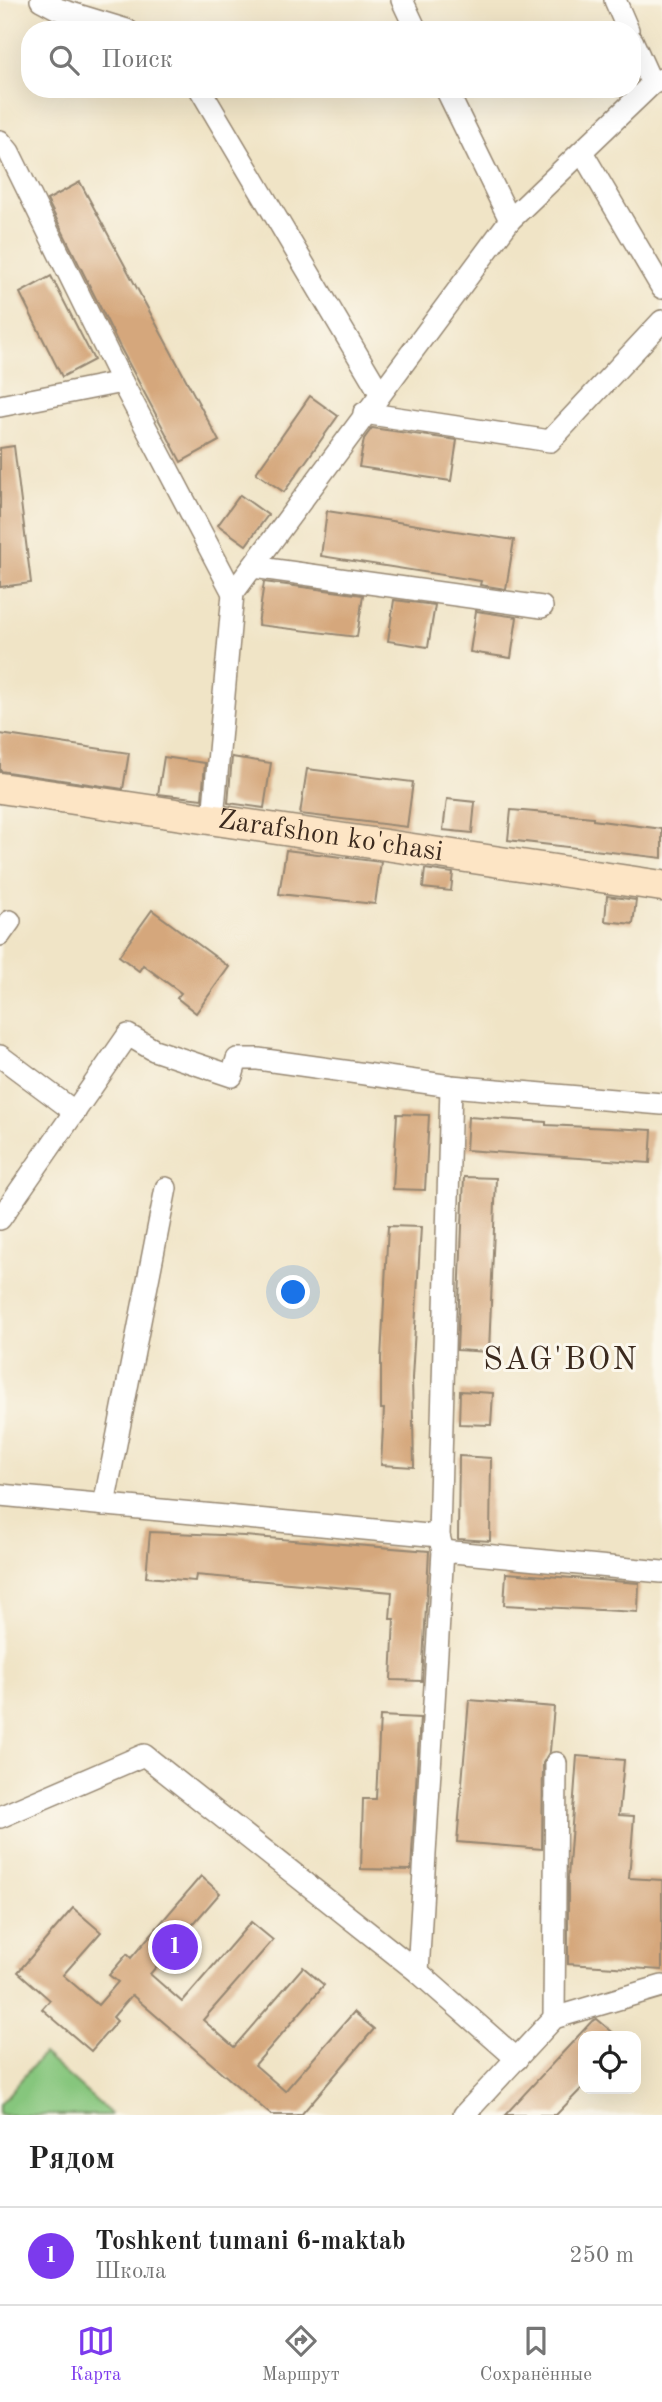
<!DOCTYPE html>
<html lang="ru">
<head>
<meta charset="utf-8">
<style>
  :root { --surface:#fff; --page:#f2f2f2; --text:#222; --muted:#767676; --line:#e0e0e0; --accent:#7c3aed }
  body { margin:0; font-family:"Old Standard TT",serif; background:var(--page); color:var(--text) }
  .controls { position:absolute; right:21px; bottom:21px; display:grid; overflow:hidden; border-radius:14px; box-shadow:0 7px 28px #0002 }
  .controls button { width:63px; height:63px; display:grid; place-items:center; padding:0; border:0; border-bottom:2px solid var(--line); background:var(--surface); color:var(--text); font:35px sans-serif }
  .you { position:absolute; left:294px; top:1293px; width:24px; height:24px; margin:-18px; border:5px solid #fff; border-radius:50%; background:#1a73e8; box-shadow:0 0 0 10px #1a73e833 }
  .badge { display:grid; place-items:center; width:46px; height:46px; border-radius:50%; background:var(--accent); color:#fff; font-size:23px; font-weight:700 }
  .pin { position:absolute; translate:-50% -50%; border:4px solid #fff; box-shadow:0 2px 7px #0006 }
  .list { margin:0; padding:0; list-style:none }
  h2 { display:flex; justify-content:space-between; align-items:center; height:91px; margin:0; padding:0 28px; font-size:30px }
  h2 small { font-size:23px; font-weight:400; color:var(--muted) }
  .list li { display:grid; grid-template-columns:46px 1fr auto; gap:21px; align-items:center; box-sizing:border-box; height:98px; padding:0 28px; border-top:2px solid var(--line) }
  .list b { display:block; font-size:26px; white-space:nowrap }
  .list p { margin:0; font-size:23px; white-space:nowrap; color:var(--muted) }
  .list em { font-size:23px; font-style:normal; color:var(--muted) }
  .icon { flex:none; width:38px; height:38px; fill:none; stroke:currentColor; stroke-width:2; stroke-linecap:round; stroke-linejoin:round }
  .map { position:relative; flex:none; width:662px; height:2115px; overflow:hidden }
  .search { position:absolute; background:var(--surface); box-shadow:0 7px 28px #0002; left:21px; right:21px; top:21px; height:77px; display:flex; align-items:center; gap:18px; box-sizing:border-box; padding:0 24px; border-radius:28px; color:var(--muted); font-size:26px }
  .sheet { height:189px; background:var(--surface) }
  nav { display:flex; justify-content:space-around; align-items:center; box-sizing:border-box; height:98px; border-top:2px solid var(--line); background:var(--surface); font-size:19px; color:var(--muted) }
  nav a { display:grid; justify-items:center; gap:4px }
  nav .on { color:var(--accent) }
  .map>svg:first-child { display:block }
  .green { fill:#86c67d; stroke:#60784e; stroke-width:2 }
  .building { fill:#d5a77c }
  .lines { fill:none; stroke-linecap:round; stroke-linejoin:round }
  .street-casing { stroke:#968772; stroke-width:24 }
  .secondary-casing { stroke:#968772; stroke-width:33 }
  .street { stroke:#fff; stroke-width:21 }
  .secondary { stroke:#fde5c5; stroke-width:30 }
  .labels { text-anchor:middle; dominant-baseline:central; stroke-width:6; stroke-linejoin:round; paint-order:stroke }
  .street-label { font-size:28px; fill:#3b2a1e; stroke:#fbf7ec }
  .quarter-label { font-size:32px; letter-spacing:2px; fill:#3b2a1e; stroke:#fbf7ec }
</style>
</head>
<body>
<div class="map">
<svg width="662" height="2115" viewBox="0 0 662 2115">
  <rect width="100%" height="100%" fill="#fbf7ec"/>
  <filter id="ink" filterUnits="userSpaceOnUse"><feTurbulence type="fractalNoise" baseFrequency=".0143" numOctaves="2"/><feDisplacementMap in="SourceGraphic" scale="14" xChannelSelector="R" yChannelSelector="G"/><feConvolveMatrix kernelMatrix="1 2 1 2 8 2 1 2 1" color-interpolation-filters="sRGB"/></filter>
  <filter id="wash" filterUnits="userSpaceOnUse"><feTurbulence type="fractalNoise" baseFrequency=".00686" numOctaves="4" result="noise"/><feDisplacementMap in="SourceGraphic" scale="28" xChannelSelector="R" yChannelSelector="G"/><feGaussianBlur stdDeviation="1.57" result="paint"/><feColorMatrix in="noise" values="0 0 0 0 0 0 0 0 0 0 0 0 0 0 0 0 0 1.4 0 .05"/><feComposite in="paint" operator="in"/></filter>
  <g filter="url(#wash)">
    <rect width="100%" height="100%" fill="#f0e4c6"/>
    <polygon class="green" points="43,2054 111,2114 110,2115 0,2115 0,2104"/>
    <g id="blocks">
      <g class="building">
        <polygon points="80,182 219,441 181,462 119,345 47,200"/>
        <polygon points="51,276 94,360 62,377 20,293"/>
        <polygon points="310,396 338,416 284,492 256,473"/>
        <polygon points="372,428 457,440 451,481 359,467 364,439"/>
        <polygon points="14,446 31,583 0,587 0,448"/>
        <polygon points="240,495 268,515 246,545 218,525"/>
        <polygon points="327,511 514,540 506,589 480,585 481,581 321,556"/>
        <polygon points="264,582 363,595 357,637 258,625"/>
        <polygon points="394,600 435,605 428,647 388,641"/>
        <polygon points="476,611 517,617 511,658 470,652"/>
        <polygon points="0,734 129,753 123,789 0,771"/>
        <polygon points="164,757 205,763 202,799 158,794"/>
        <polygon points="232,757 271,763 264,808 228,803"/>
        <polygon points="307,769 413,782 407,827 300,814"/>
        <polygon points="447,799 475,802 472,833 443,830"/>
        <polygon points="511,810 593,817 593,820 662,829 662,858 508,840"/>
        <polygon points="286,850 381,862 375,904 279,894"/>
        <polygon points="425,869 453,873 451,891 423,888"/>
        <polygon points="607,896 636,900 633,924 605,921"/>
        <polygon points="152,910 229,967 196,1013 177,998 181,993 143,965 139,971 119,956"/>
        <polygon points="397,1114 429,1115 425,1190 393,1189"/>
        <polygon points="468,1117 546,1122 546,1125 652,1130 650,1163 466,1150"/>
        <polygon points="464,1177 496,1178 489,1352 457,1350"/>
        <polygon points="388,1226 421,1227 412,1378 414,1467 381,1465 384,1409 381,1409 381,1359"/>
        <polygon points="460,1391 493,1393 491,1425 459,1424"/>
        <polygon points="459,1456 491,1458 490,1541 458,1539"/>
        <polygon points="150,1532 244,1536 429,1551 422,1681 391,1680 394,1619 390,1619 392,1592 196,1575 195,1581 146,1577"/>
        <polygon points="506,1573 639,1583 638,1612 504,1605"/>
        <polygon points="469,1700 554,1707 550,1751 543,1763 542,1849 457,1842"/>
        <polygon points="380,1716 420,1718 411,1870 361,1869 363,1799 376,1799"/>
        <polygon points="577,1756 624,1760 619,1815 634,1816 629,1878 662,1880 662,1970 568,1964 568,1878"/>
        <polygon points="201,1876 220,1893 150,1974 182,2002 251,1922 273,1940 203,2020 234,2047 303,1967 324,1985 255,2065 285,2091 354,2012 374,2029 301,2115 271,2115 132,1995 113,2017 117,2021 91,2051 42,2009 50,2000 18,1972 73,1908 101,1932 63,1975 98,2005 118,1982 109,1975 127,1954 131,1958"/>
        <polygon points="597,2019 617,2036 583,2036 583,2087 556,2115 505,2115 592,2021"/>
      </g>
    </g>
  </g>
  <g filter="url(#ink)">
    <use href="#blocks" fill-opacity="0" stroke="#968772" stroke-width="2"/>
    <g class="lines">
      <g class="street-casing">
        <g id="street">
          <polyline points="41,0 58,9 127,30"/>
          <polyline points="402,0 416,30"/>
          <polyline points="615,0 628,30"/>
          <polyline points="632,40 652,84"/>
          <polyline points="200,89 380,393"/>
          <polyline points="446,89 510,220"/>
          <polyline points="0,141 9,152 122,382"/>
          <polyline points="582,152 662,288"/>
          <polyline points="0,406 122,382 233,593"/>
          <polyline points="364,413 550,441 662,321"/>
          <polyline points="253,567 542,607"/>
          <polyline points="213,819 233,593 510,220 652,84 662,79"/>
          <polyline points="0,935 10,921"/>
          <polyline points="0,1056 75,1112"/>
          <polyline points="0,1219 128,1035 154,1050 232,1076 237,1059 258,1059 451,1086 662,1104"/>
          <polyline points="0,1495 439,1536"/>
          <polyline points="104,1505 166,1188"/>
          <polyline points="443,1551 662,1572"/>
          <polyline points="0,1817 144,1755 418,1972 517,2059"/>
          <polyline points="418,1972 443,1551 439,1536 451,1086"/>
          <polyline points="554,2018 556,1763"/>
          <polyline points="464,2115 554,2018 662,1986"/>
        </g>
      </g>
      <g class="secondary-casing">
        <g id="secondary">
          <path id="s1" d="M0 788 662 886"/>
        </g>
      </g>
      <use href="#street" class="street"/>
      <use href="#secondary" class="secondary"/>
    </g>
  </g>
  <g class="labels">
    <g class="street-label">
      <text stroke="none"><textPath href="#s1" startOffset="334">Zarafshon ko'chasi</textPath></text>
    </g>
    <g class="quarter-label">
      <text x="561" y="1361">SAG'BON</text>
    </g>
  </g>
</svg>
<div class="controls">
<button><svg class="icon" aria-label="locate" viewBox="0 0 24 24"><circle cx="12" cy="12" r="6"/><path d="M12 2v4M12 18v4M2 12h4M18 12h4"/></svg></button>
</div>
<div class="you"></div>
<div class="pin badge" style="left:175px;top:1947px">1</div>
<div class="search"><svg class="icon" aria-label="search" viewBox="0 0 24 24"><circle cx="10" cy="10" r="6"/><path d="M15 15l6 6"/></svg>Поиск</div>
</div>
<section class="sheet">
<h2>Рядом<small></small></h2>
<ul class="list">
<li><span class="badge">1</span><div><b>Toshkent tumani 6-maktab</b><p>Школа</p></div><em>250 m</em></li>
</ul>
</section>
<nav>
<a class="on"><svg class="icon" aria-label="map" viewBox="0 0 24 24"><path d="M3 6l6-2 6 2 6-2v14l-6 2-6-2-6 2zM9 4v14M15 6v14"/></svg>Карта</a>
<a><svg class="icon" aria-label="directions" viewBox="0 0 24 24"><path d="M12 3l9 9-9 9-9-9zM9 14v-3h6M13 9l2 2-2 2"/></svg>Маршрут</a>
<a><svg class="icon" aria-label="saved" viewBox="0 0 24 24"><path d="M7 4h10v16l-5-4-5 4z"/></svg>Сохранённые</a>
</nav>
</body>
</html>
